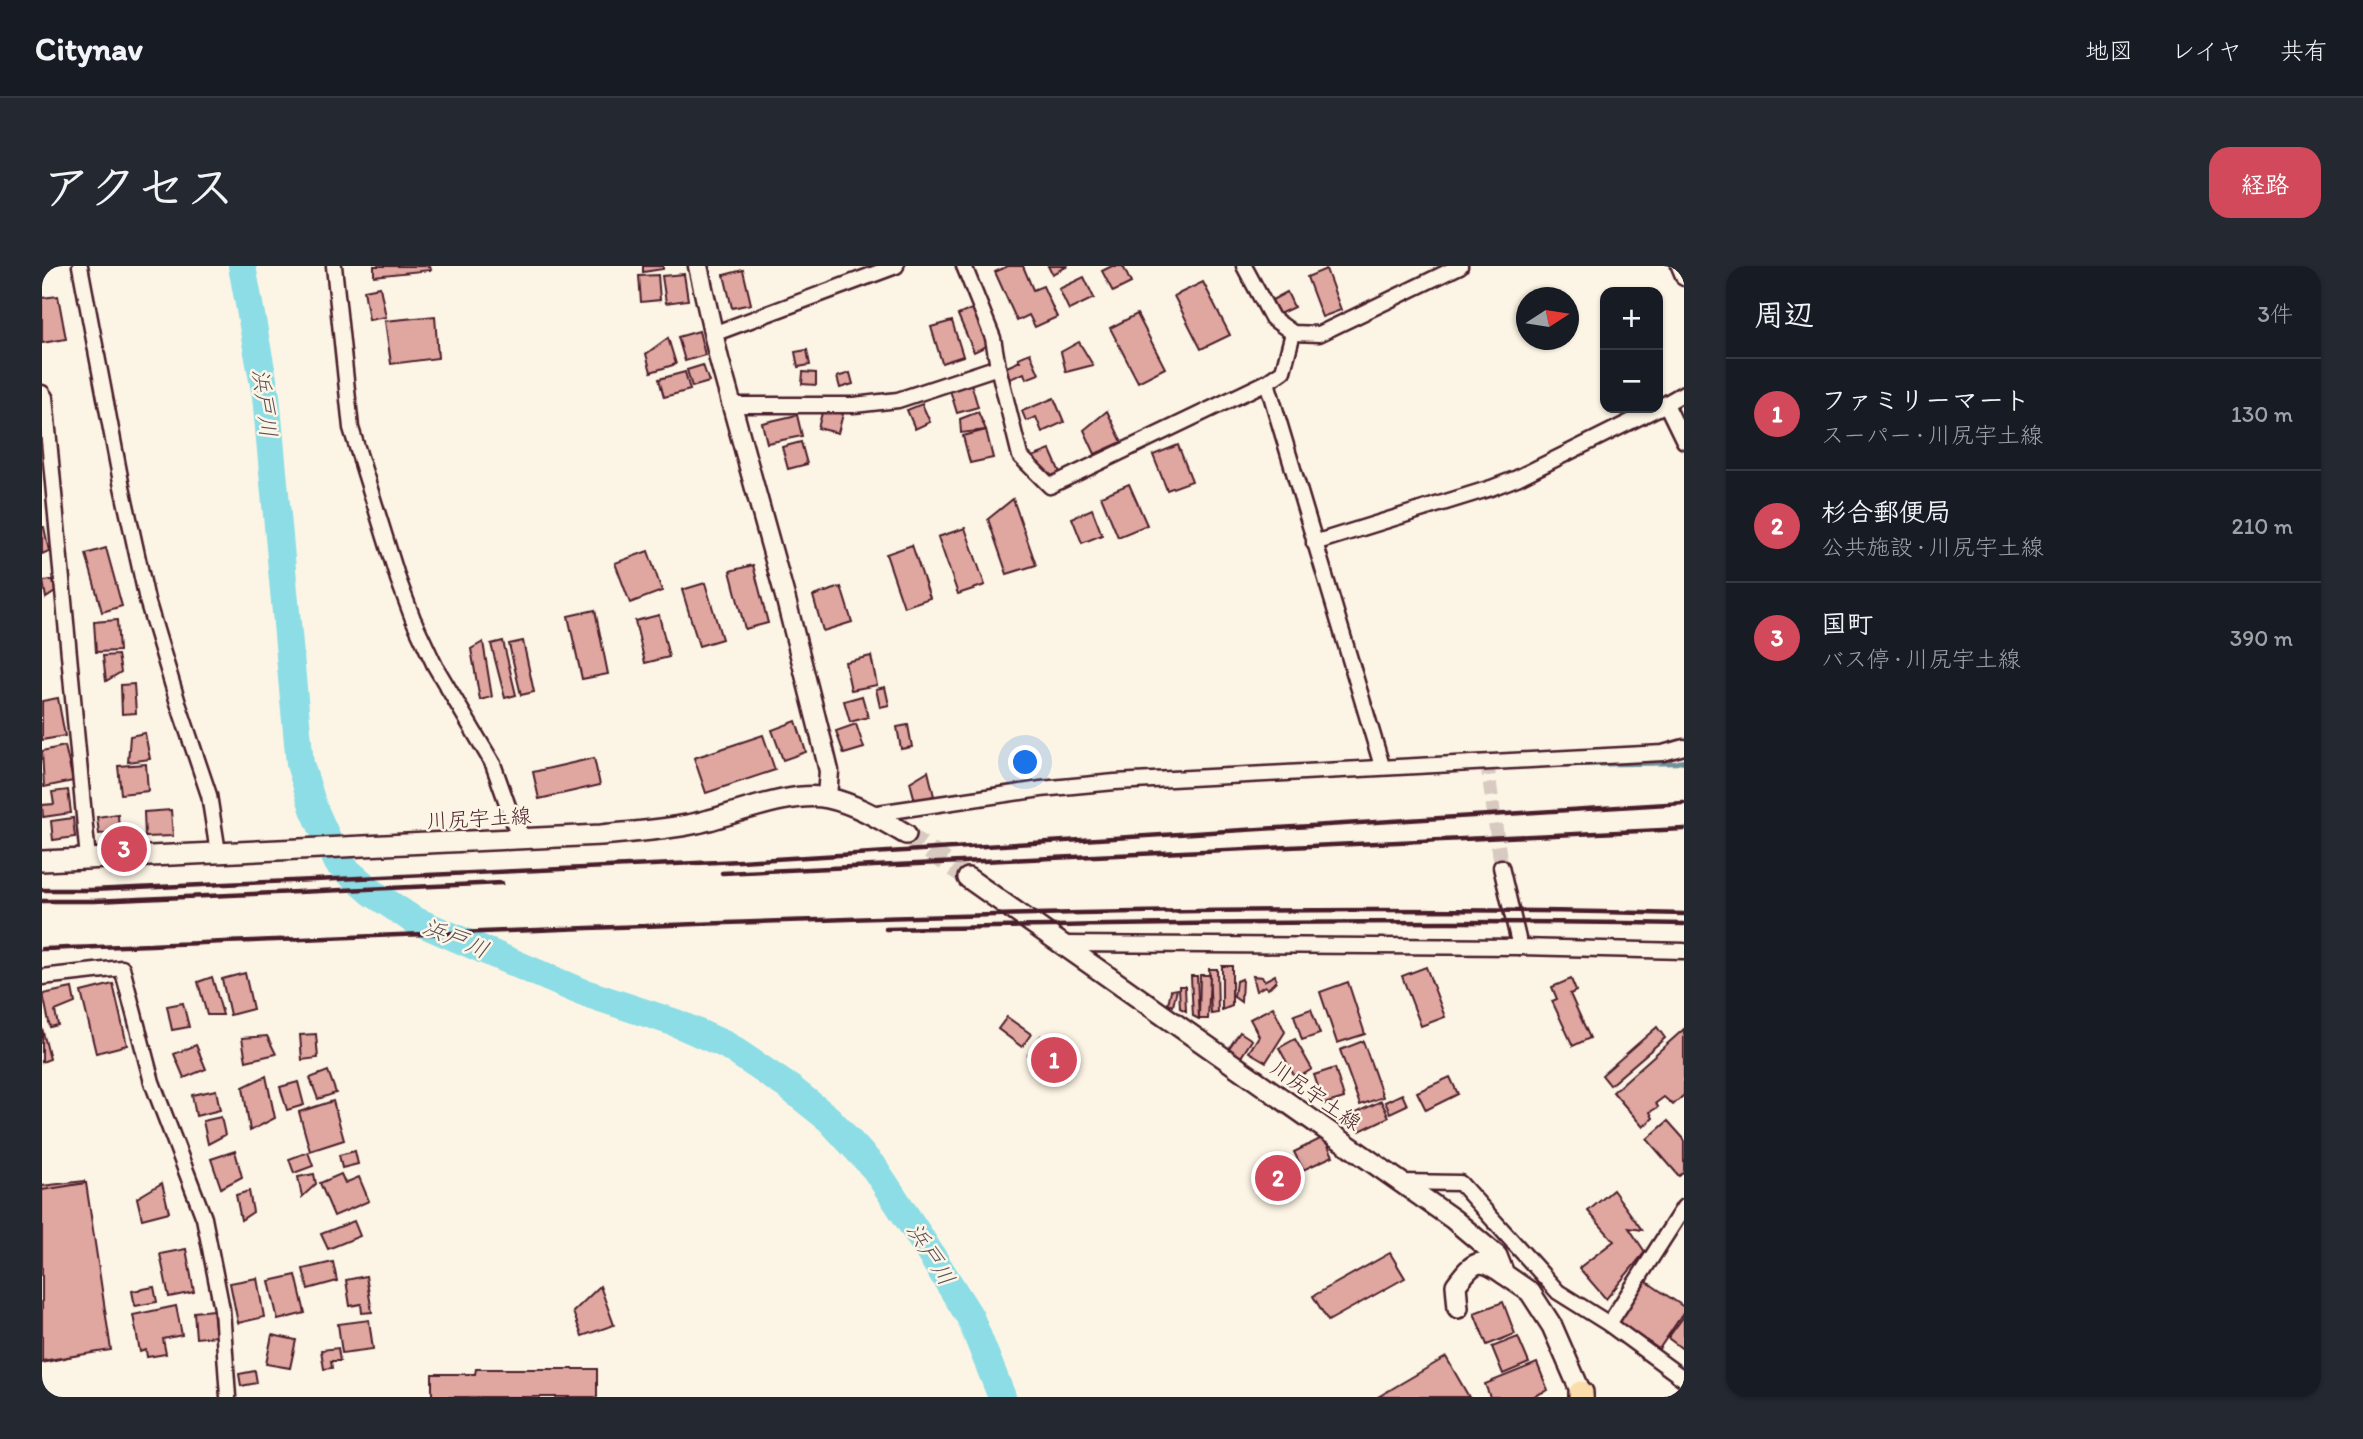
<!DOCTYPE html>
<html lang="ja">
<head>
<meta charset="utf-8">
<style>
  :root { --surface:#171b24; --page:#242831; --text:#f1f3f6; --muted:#9ea1a6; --line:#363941; --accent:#d1495b }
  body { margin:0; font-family:Itim,"Klee One",sans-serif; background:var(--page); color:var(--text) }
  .controls { position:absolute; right:21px; top:21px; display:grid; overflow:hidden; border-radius:14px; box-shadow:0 2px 5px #0004 }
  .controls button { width:63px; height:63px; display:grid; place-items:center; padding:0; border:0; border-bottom:2px solid var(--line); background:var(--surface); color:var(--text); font:35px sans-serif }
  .compass { position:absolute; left:1474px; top:21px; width:63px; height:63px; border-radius:50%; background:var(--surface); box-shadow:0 2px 5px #0004; rotate:78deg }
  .you { position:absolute; left:984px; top:497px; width:24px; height:24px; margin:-18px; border:5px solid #fff; border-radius:50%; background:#1a73e8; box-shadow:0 0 0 10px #1a73e833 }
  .badge { display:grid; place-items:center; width:46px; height:46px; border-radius:50%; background:var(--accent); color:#fff; font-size:23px; font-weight:700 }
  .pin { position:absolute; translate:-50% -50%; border:4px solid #fff; box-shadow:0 2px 7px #0006 }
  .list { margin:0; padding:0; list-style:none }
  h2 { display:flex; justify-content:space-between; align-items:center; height:91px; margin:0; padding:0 28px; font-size:30px }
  h2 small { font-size:23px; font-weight:400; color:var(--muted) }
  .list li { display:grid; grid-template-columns:46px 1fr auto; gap:21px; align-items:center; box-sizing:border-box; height:112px; padding:0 28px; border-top:2px solid var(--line) }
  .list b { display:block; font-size:26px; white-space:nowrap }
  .list p { margin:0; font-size:23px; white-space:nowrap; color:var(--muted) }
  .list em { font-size:23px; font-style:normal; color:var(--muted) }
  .map { position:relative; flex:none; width:1642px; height:1131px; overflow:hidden; border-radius:21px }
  header { display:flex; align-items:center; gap:42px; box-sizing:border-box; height:98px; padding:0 35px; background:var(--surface); border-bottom:2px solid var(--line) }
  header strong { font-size:33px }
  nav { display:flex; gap:38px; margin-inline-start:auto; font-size:24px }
  .intro { display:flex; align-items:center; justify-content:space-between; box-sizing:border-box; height:168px; padding:0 42px }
  h1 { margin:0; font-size:49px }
  .button { padding:18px 32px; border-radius:21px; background:var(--accent); color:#fff; font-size:24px; font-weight:700 }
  main { display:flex; gap:42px; padding:0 42px }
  aside { flex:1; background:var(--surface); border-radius:21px; box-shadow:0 2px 5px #0004 }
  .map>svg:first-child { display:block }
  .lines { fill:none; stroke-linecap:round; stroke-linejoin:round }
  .stream { stroke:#72919b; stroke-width:4.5 }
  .river { stroke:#8cdde5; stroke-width:28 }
  .building { fill:#e0a6a0; stroke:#4a1f2b; stroke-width:2 }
  .minor-tunnel { stroke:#d8cac0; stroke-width:14; stroke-dasharray:14 7; stroke-linecap:butt }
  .secondary-tunnel { stroke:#d8cac0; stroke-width:19; stroke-dasharray:19 10; stroke-linecap:butt }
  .minor-casing { stroke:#4a1f2b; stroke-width:19 }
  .tertiary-casing { stroke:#4a1f2b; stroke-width:23 }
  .secondary-casing { stroke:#4a1f2b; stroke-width:24 }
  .trunk-casing { stroke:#4a1f2b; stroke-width:28 }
  .minor { stroke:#fcf5e5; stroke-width:14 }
  .tertiary { stroke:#fcf5e5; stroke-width:18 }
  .secondary { stroke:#fcf5e5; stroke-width:19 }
  .trunk { stroke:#faddab; stroke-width:23 }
  .rail { stroke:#4a1f2b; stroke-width:4.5 }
  .labels { text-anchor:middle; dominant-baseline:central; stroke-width:5; stroke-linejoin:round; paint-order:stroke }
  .street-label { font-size:21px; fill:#4a1f2b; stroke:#fcf5e5 }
  .water-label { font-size:23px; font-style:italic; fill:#5a4e5a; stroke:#fcf5e5 }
</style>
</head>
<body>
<header>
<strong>Citynav</strong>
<nav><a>地図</a><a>レイヤ</a><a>共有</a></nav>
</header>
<div class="intro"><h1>アクセス</h1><a class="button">経路</a></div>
<main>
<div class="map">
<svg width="1642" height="1131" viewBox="0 0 1642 1131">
  <rect width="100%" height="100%" fill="#fcf5e5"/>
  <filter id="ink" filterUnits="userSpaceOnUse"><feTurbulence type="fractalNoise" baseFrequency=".0143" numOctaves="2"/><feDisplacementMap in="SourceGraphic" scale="14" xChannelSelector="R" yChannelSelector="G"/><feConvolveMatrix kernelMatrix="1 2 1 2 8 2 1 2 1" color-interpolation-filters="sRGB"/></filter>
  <g filter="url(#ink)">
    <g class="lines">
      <polyline class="stream" points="1524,499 1634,497 1642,495"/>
      <polyline class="river" points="200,0 224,130 258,498 272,543 296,597 331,627 370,653 537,725 634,757 684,779 748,822 787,853 833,903 876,968 928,1051 960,1131"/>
    </g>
    <g class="building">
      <polygon points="332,0 388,0 389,4 332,10"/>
      <polygon points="601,0 621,0 621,3 601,6"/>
      <polygon points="966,0 981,0 991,24 1001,20 1015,51 993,61 987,49 975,55 953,6"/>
      <polygon points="1006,0 1026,0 1010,8"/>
      <polygon points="1070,0 1081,0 1089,17 1071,26 1060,5"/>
      <polygon points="1284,3 1299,44 1280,51 1265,11"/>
      <polygon points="701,4 709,38 690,42 682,9"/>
      <polygon points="642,8 646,34 624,37 620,10"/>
      <polygon points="616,9 618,34 599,36 597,10"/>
      <polygon points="1042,11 1052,32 1027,44 1017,23"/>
      <polygon points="1161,16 1188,69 1159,83 1132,30"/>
      <polygon points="338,21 344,51 327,54 322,24"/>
      <polygon points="1245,26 1252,41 1237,48 1230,34"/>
      <polygon points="16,30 24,73 0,77 0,32"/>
      <polygon points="934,41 951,77 932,86 916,49"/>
      <polygon points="1095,48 1123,102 1096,116 1068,62"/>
      <polygon points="393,50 396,92 349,98 343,55"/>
      <polygon points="910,55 921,90 900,97 889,61"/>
      <polygon points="657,65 663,89 643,95 636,71"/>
      <polygon points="626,72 634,98 609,106 604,88"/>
      <polygon points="1037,76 1051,99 1024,106 1019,86"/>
      <polygon points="765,84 768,99 756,101 753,86"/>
      <polygon points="988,87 997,108 984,113 982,107 961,116 956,105 978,95 976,92"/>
      <polygon points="661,99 667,116 650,121 645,104"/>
      <polygon points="643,106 648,124 622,131 617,113"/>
      <polygon points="761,106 774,107 774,119 760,118"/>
      <polygon points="808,107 811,118 798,122 795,111"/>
      <polygon points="929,117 936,141 915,147 908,124"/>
      <polygon points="1012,132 1022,156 1000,166 994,151 984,155 980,145"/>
      <polygon points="880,138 888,156 873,163 865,144"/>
      <polygon points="781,143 801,148 796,167 776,162"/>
      <polygon points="1065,145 1080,176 1053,188 1042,164"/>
      <polygon points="936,146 944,164 919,167 918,153"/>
      <polygon points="755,149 760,170 725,177 720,157"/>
      <polygon points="944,164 951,192 928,197 921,170"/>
      <polygon points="759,176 765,198 746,203 740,181"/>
      <polygon points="1136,179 1150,215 1125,224 1111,189"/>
      <polygon points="1008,184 1019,209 1002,217 990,191"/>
      <polygon points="1087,218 1105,259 1076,271 1059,230"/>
      <polygon points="971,233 994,299 965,308 946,253"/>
      <polygon points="1050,243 1060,269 1040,277 1030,252"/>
      <polygon points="0,261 2,261 7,285 0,288"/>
      <polygon points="923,262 943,319 916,328 896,271"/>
      <polygon points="870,279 888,332 862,341 844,288"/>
      <polygon points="64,282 80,340 60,346 44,288"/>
      <polygon points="606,285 620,325 588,337 573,297"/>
      <polygon points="711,299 726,357 703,363 688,305"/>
      <polygon points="11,314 13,326 4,332 1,315"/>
      <polygon points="663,317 680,373 657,380 640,324"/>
      <polygon points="799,321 810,356 781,365 771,330"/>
      <polygon points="553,344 566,408 540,413 526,350"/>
      <polygon points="617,349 627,391 603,397 593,355"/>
      <polygon points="75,354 77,385 54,386 52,356"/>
      <polygon points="461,375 474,429 463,432 449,378"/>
      <polygon points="481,375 492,426 479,429 467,378"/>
      <polygon points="441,376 450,431 438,434 429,383"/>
      <polygon points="76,389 79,406 64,415 61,390"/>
      <polygon points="829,390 835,419 809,424 803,396"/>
      <polygon points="92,418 94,447 80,448 79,419"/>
      <polygon points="843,421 847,439 838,441 834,423"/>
      <polygon points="820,430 826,451 808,456 802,435"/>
      <polygon points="16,432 23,470 0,474 0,435"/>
      <polygon points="754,455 764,486 741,494 730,464"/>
      <polygon points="814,458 822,482 802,488 794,465"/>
      <polygon points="866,459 870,481 859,483 855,461"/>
      <polygon points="103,467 108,493 86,496 88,470"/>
      <polygon points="721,469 733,504 664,527 652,492"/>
      <polygon points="23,480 31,515 2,521 0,485"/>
      <polygon points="552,492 558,519 497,533 491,506"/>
      <polygon points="104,498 106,525 79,528 76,500"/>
      <polygon points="886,505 892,530 873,535 868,516"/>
      <polygon points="26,524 29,547 1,551 0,539 12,538 10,526"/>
      <polygon points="129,544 131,570 103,571 102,546"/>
      <polygon points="76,548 77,566 57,568 55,551"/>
      <polygon points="31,552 33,571 11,574 9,555"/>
      <polygon points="1180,700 1190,700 1190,740 1180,744"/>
      <polygon points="1384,701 1403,751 1379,760 1360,710"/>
      <polygon points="1167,703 1175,703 1176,747 1169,748"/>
      <polygon points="203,707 211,743 188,749 180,713"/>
      <polygon points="1158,709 1168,709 1166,753 1157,753"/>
      <polygon points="1233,709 1234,715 1226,723 1223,720 1214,725 1210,710 1220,711 1222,715"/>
      <polygon points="1149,710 1155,710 1157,753 1151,750"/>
      <polygon points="170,711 181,749 165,749 156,716"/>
      <polygon points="1200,713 1199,736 1192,731 1194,715"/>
      <polygon points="1529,713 1534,725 1528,728 1548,772 1531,780 1510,735 1515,733 1510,721"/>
      <polygon points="1306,716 1323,768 1295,777 1278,726"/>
      <polygon points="71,718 85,779 54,787 39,726"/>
      <polygon points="1137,720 1143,720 1144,745 1138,742"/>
      <polygon points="30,722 33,737 13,745 16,759 8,761 1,728"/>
      <polygon points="1135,723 1131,740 1126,738 1129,724"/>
      <polygon points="141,737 147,761 130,764 125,740"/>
      <polygon points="1231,741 1243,766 1224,796 1207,786 1217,770 1208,753"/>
      <polygon points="1269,743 1278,768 1260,774 1252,749"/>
      <polygon points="965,751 989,768 980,781 956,763"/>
      <polygon points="1615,761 1623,772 1568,819 1560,809"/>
      <polygon points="0,762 8,793 0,796"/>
      <polygon points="1642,763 1642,829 1631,839 1622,831 1614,837 1616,841 1608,846 1611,852 1601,861 1571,826"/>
      <polygon points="1198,766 1210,774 1197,794 1185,785"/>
      <polygon points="274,768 276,792 260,794 258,769"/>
      <polygon points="225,770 234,788 204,795 200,772"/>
      <polygon points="999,770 1037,795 1023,814 986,789"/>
      <polygon points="1253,773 1270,803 1254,813 1237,782"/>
      <polygon points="1321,775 1341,831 1318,839 1298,784"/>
      <polygon points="154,779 164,803 142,812 132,788"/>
      <polygon points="1293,802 1302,832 1282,838 1272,809"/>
      <polygon points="286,805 294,827 276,833 268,812"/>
      <polygon points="224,810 233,852 208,865 201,821"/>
      <polygon points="1408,811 1416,828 1384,844 1375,826"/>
      <polygon points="256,816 262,839 245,844 238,821"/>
      <polygon points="174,824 178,844 154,850 150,829"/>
      <polygon points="1360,828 1365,839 1348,847 1343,836"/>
      <polygon points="291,835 302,874 268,885 257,846"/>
      <polygon points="1339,835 1347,851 1318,865 1311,848"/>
      <polygon points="179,851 183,869 166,878 161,855"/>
      <polygon points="1626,855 1642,873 1642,906 1637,910 1605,873"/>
      <polygon points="1282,871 1291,890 1261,904 1252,886"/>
      <polygon points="193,885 200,911 179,922 169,893"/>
      <polygon points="313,885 316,898 300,902 297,889"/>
      <polygon points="266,886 271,900 252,907 247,893"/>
      <polygon points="272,908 274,918 260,931 256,911"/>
      <polygon points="299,908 303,917 317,911 327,935 292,950 278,917"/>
      <polygon points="42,915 62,1083 0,1097 0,920"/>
      <polygon points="44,917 69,1084 0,1095 0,924"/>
      <polygon points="120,917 127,946 100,953 95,932"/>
      <polygon points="1571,924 1600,964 1587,962 1603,986 1564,1033 1537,1002 1572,975 1546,945"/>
      <polygon points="207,925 211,946 199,954 194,929"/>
      <polygon points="312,955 318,970 286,983 279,968"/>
      <polygon points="144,983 152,1026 127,1031 118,988"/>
      <polygon points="1348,987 1363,1012 1286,1055 1271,1030"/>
      <polygon points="291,996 295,1015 266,1023 261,1003"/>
      <polygon points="254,1009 263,1047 236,1054 227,1015"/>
      <polygon points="324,1010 330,1046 320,1047 319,1038 308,1040 304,1014"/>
      <polygon points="215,1012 222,1051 196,1057 188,1017"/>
      <polygon points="1602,1014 1642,1041 1642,1046 1617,1083 1574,1054"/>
      <polygon points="558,1020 572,1059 540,1070 531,1046"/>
      <polygon points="112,1021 115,1036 93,1040 90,1025"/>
      <polygon points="1461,1036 1473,1068 1445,1079 1432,1047"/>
      <polygon points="134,1040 140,1069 121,1073 124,1088 105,1091 104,1084 98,1086 91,1049"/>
      <polygon points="171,1044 174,1070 154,1072 152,1046"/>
      <polygon points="1642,1050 1642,1084 1626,1072"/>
      <polygon points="327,1054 331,1083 300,1087 296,1058"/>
      <polygon points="230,1069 254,1074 248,1102 224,1098"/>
      <polygon points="1476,1071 1487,1097 1461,1108 1450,1081"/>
      <polygon points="296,1082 298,1095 289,1095 290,1102 282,1103 279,1084"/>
      <polygon points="1404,1091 1427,1131 1336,1131"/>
      <polygon points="1495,1097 1506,1124 1490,1131 1448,1131 1443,1118"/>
      <polygon points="434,1103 555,1103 555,1131 390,1131 390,1108 433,1108"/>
      <polygon points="213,1105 215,1117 199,1120 197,1108"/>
    </g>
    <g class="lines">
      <polyline class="minor-tunnel" points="1445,496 1459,601"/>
      <polyline class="secondary-tunnel" points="864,568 926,612"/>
      <g class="minor-casing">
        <g id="minor">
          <polyline points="38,0 79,216 105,334 136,437 167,529 176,586"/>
          <polyline points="292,0 309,162 356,313 371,353 393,400 451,498 473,560 484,573"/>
          <polyline points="922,0 951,72 956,101"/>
          <polyline points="1202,0 1230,52 1251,67 1277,68 1418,0"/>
          <polyline points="1637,0 1642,12"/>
          <polyline points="671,68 854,0"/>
          <polyline points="1225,116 1340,500"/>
          <polyline points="0,127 3,131 46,593"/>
          <polyline points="1624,138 1642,175"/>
          <polyline points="690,139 812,139 856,134 956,101 978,190 1008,220 1225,116 1241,105 1251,67"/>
          <polyline points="1616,142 1642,127"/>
          <polyline points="1272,277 1449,222 1475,212 1616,142"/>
          <polyline points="829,548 999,523 1073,516 1621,487 1642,481"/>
          <polyline points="1459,601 1478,681"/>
          <polyline points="1020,678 1478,681 1642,685"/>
          <polyline points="0,711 80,702 110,816 162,952 180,1043 186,1131"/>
          <polyline points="1359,916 1418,917 1516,1026 1567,1058 1642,1113"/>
          <polyline points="1567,1058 1642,941"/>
        </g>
      </g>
      <g class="tertiary-casing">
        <polyline id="tertiary" points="656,0 677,93 744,334 780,476 787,505 785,531"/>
      </g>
      <g class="secondary-casing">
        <g id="secondary">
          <path d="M0 595 559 569C591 566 623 564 655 557 692 549 750 524 786 532 814 538 840 554 864 568"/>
          <polyline points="926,612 1411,953 1455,990 1462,1008 1488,1026 1510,1060 1541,1131"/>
          <path d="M1416 1042 1414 1019C1432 995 1437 990 1462 1008"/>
        </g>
      </g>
      <g class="trunk-casing">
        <polyline id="trunk" points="1539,1131 1539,1127"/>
      </g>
      <use href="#minor" class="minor"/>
      <use href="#tertiary" class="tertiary"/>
      <use href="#secondary" class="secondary"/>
      <use href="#trunk" class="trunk"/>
      <g class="rail">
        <polyline points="680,607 1642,563"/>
        <polyline points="0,624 49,624 699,595 1642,537"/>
        <polyline points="0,635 52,635 460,617"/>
        <path d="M844 663C1110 658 1376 653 1642 658"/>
        <path d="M0 683C547 663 1095 633 1642 648"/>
      </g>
    </g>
  </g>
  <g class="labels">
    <g class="street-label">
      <text transform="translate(437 552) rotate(-3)">川尻宇土線</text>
      <text transform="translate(1274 829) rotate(35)">川尻宇土線</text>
    </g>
    <g class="water-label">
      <text transform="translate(223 137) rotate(83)">浜戸川</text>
      <text transform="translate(414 672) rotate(23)">浜戸川</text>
      <text transform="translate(889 988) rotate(58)">浜戸川</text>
    </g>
  </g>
</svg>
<div class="controls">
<button>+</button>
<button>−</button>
</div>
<svg class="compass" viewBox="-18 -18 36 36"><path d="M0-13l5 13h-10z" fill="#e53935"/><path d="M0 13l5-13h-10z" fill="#9ea1a6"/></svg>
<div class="you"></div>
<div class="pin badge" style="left:1012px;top:794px">1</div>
<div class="pin badge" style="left:1236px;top:912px">2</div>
<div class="pin badge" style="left:82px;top:583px">3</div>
</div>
<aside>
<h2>周辺<small>3件</small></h2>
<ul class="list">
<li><span class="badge">1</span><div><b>ファミリーマート</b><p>スーパー · 川尻宇土線</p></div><em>130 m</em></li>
<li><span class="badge">2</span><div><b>杉合郵便局</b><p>公共施設 · 川尻宇土線</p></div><em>210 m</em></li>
<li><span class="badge">3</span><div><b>国町</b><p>バス停 · 川尻宇土線</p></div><em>390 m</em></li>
</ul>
</aside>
</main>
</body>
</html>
